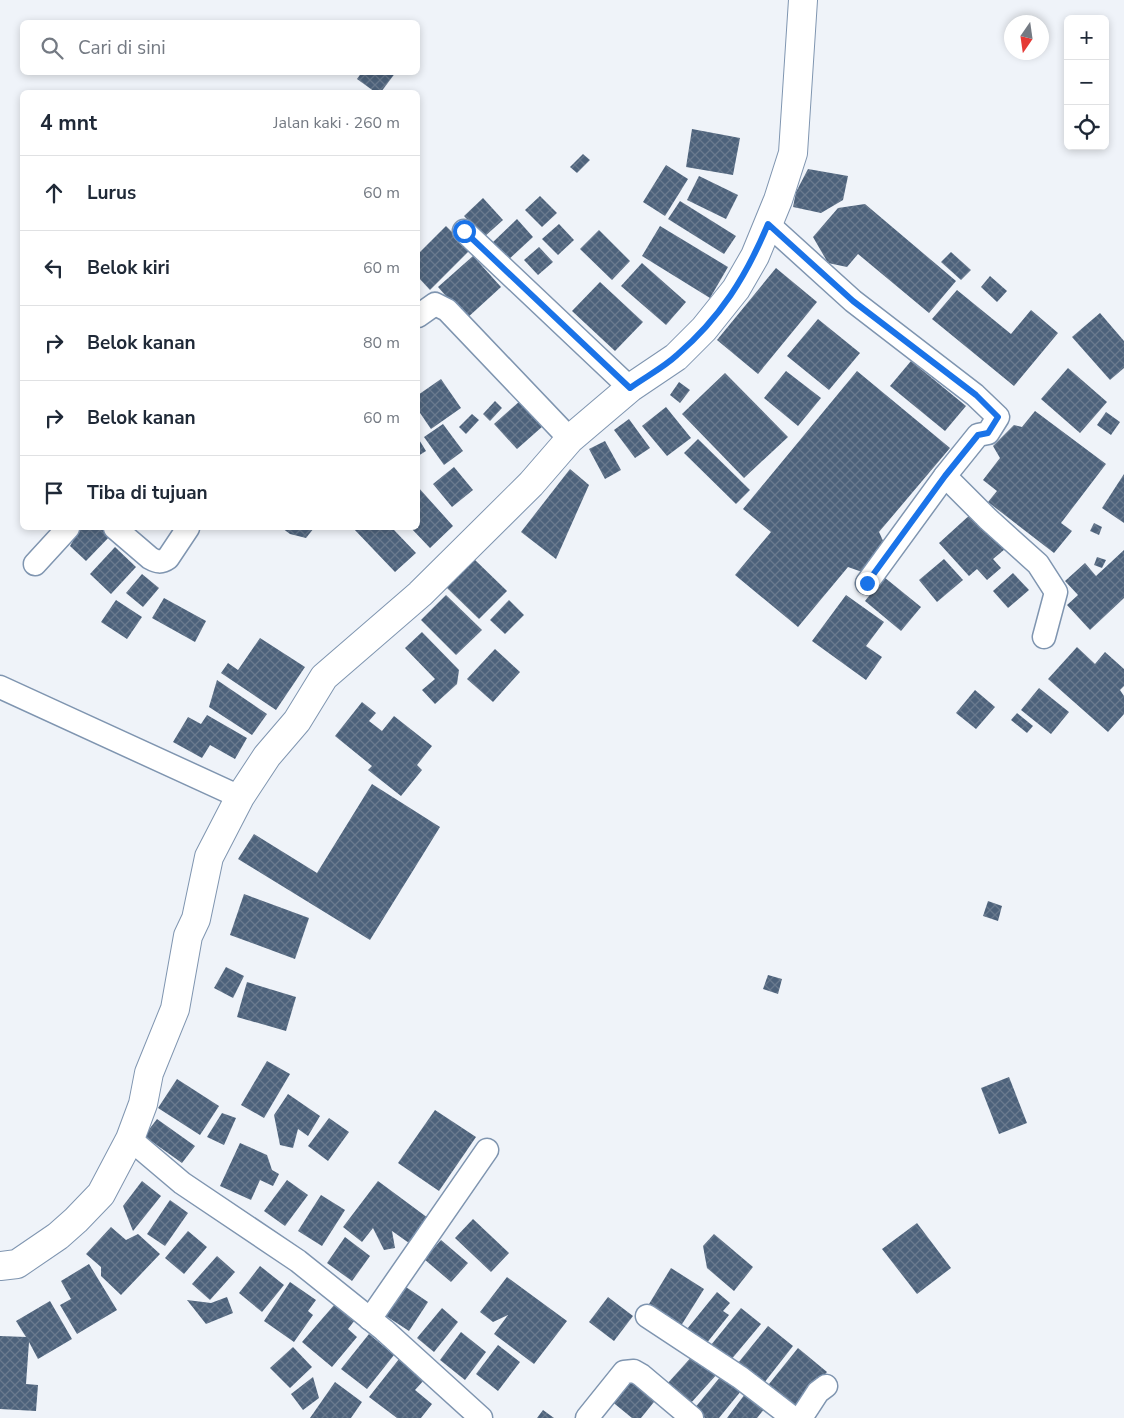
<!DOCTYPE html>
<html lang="id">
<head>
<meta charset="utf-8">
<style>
  :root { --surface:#fff; --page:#f6f6f7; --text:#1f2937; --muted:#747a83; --line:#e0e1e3 }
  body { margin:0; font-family:"Nunito Sans",sans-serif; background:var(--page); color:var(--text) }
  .controls { position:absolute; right:15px; top:15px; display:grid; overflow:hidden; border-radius:8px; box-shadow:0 2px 8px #0003 }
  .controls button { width:45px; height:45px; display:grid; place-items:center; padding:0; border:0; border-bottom:1px solid var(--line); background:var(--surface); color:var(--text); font:25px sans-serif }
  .compass { position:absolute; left:1004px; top:15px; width:45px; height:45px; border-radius:50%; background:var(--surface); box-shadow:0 2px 8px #0003; rotate:193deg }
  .stop { position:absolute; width:15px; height:15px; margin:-11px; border:4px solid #1a73e8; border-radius:50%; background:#fff }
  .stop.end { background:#1a73e8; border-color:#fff; box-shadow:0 1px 5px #0008 }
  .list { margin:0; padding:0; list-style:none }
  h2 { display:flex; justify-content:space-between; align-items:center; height:65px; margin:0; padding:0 20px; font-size:21px }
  h2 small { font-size:16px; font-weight:400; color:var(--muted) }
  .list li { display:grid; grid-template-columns:32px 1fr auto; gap:15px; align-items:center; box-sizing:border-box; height:75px; padding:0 20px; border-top:1px solid var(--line) }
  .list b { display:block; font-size:19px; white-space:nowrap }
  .list em { font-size:16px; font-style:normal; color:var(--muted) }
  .icon { flex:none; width:28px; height:28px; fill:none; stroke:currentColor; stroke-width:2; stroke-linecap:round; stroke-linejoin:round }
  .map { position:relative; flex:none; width:1124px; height:1418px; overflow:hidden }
  .search { position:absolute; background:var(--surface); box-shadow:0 2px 8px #0003; left:20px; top:20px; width:400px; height:55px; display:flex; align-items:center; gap:12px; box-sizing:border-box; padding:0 18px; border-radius:8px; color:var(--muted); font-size:19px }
  .panel { position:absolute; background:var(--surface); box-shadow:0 2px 8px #0003; left:20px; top:90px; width:400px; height:440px; border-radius:8px }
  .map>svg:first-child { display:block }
  .building { fill:url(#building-cross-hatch) }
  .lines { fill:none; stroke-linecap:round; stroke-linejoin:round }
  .street-casing { stroke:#7f95b0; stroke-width:25 }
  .secondary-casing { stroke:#7f95b0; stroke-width:30 }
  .street { stroke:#fff; stroke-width:22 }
  .secondary { stroke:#fff; stroke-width:28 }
  .route { stroke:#1a73e8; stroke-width:6 }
</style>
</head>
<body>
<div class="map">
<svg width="1124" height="1418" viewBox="0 0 1124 1418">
  <defs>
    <pattern id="building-cross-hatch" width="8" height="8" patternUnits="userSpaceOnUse" patternTransform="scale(1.25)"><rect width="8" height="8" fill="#4d627b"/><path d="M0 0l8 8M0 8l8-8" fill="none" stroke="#6a7a8e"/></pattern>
  </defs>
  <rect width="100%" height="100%" fill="#eff3f9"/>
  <g class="building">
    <polygon points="362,72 396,72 381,92 375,92 357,79"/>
    <polygon points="692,129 740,138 733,175 686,167"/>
    <polygon points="583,154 590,160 577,173 570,167"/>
    <polygon points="666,165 688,179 665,216 643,202"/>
    <polygon points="808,169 848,176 843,200 821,213 793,207 796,192"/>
    <polygon points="699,176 738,195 726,219 687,200"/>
    <polygon points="540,196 557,213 542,227 525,210"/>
    <polygon points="483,198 503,220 484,237 464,216"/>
    <polygon points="680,201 736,236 724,254 668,219"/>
    <polygon points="865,204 956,281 929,313 858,254 847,267 828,263 813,237 838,208"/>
    <polygon points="517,219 533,237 507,261 491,244"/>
    <polygon points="559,224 574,240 558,255 542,239"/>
    <polygon points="446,226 470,250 430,290 418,277 418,254"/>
    <polygon points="660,226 728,267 710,298 642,256"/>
    <polygon points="599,230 630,261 612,280 580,249"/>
    <polygon points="539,247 553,262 538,275 524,260"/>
    <polygon points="951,252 971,270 961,280 941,262"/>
    <polygon points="473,256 501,287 466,319 438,287"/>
    <polygon points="642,263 686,302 666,325 621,286"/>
    <polygon points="776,268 817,302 758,374 717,340"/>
    <polygon points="990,276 1007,291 997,302 981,287"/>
    <polygon points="600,282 643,322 615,351 572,311"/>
    <polygon points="957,290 1011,334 1031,310 1058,333 1014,386 932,319"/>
    <polygon points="1100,313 1124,341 1124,368 1110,380 1072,337"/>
    <polygon points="818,319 860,353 829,390 787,356"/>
    <polygon points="911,361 966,406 945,431 890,386"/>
    <polygon points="1068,368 1107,402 1080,433 1041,399"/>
    <polygon points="786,371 821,398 798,426 764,398"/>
    <polygon points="857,371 950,448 879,532 885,545 865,573 848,567 798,627 735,575 771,532 743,509"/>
    <polygon points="725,373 788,437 744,478 682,414"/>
    <polygon points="441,379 461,408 431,429 418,410 418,395"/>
    <polygon points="679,382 690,390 680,403 670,395"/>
    <polygon points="495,401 502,408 490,421 483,414"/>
    <polygon points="520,401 543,426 517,449 494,424"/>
    <polygon points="666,407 691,438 667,456 642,426"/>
    <polygon points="1035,411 1106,464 1061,523 1072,531 1054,553 988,502 997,491 983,480 1000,458 993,446 1014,425 1022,427"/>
    <polygon points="1106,412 1120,422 1111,435 1097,425"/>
    <polygon points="472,414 479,420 466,434 459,427"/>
    <polygon points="629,419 650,448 635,458 614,430"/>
    <polygon points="443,424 463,451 444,465 424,437"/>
    <polygon points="418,438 426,451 418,456"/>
    <polygon points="698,439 750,490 736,504 684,453"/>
    <polygon points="605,441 621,470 605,479 589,449"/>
    <polygon points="454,467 473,490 452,507 433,484"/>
    <polygon points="570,469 589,485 556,559 521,532"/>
    <polygon points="1124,474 1124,523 1102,508"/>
    <polygon points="418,487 453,526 430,548 411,528 418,528"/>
    <polygon points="972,513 1005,549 993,559 1001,568 987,580 977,569 969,576 939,543"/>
    <polygon points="1094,523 1102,527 1099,535 1090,531"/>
    <polygon points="80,528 105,528 112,534 86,561 70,546"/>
    <polygon points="282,528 314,528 306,538 290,534"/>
    <polygon points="353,528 395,528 394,530 416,553 395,572"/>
    <polygon points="115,547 136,567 111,594 90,574"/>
    <polygon points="1124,550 1124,598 1090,630 1067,605 1078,595 1065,581 1085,563 1096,576"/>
    <polygon points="1097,557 1106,560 1102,568 1094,565"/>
    <polygon points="474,559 507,591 479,619 446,587"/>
    <polygon points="944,559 963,580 937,602 919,580"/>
    <polygon points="1013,573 1029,590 1008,608 993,591"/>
    <polygon points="142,574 159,588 143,607 126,593"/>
    <polygon points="884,577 921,607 901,631 865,601"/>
    <polygon points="446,595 482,630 456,655 421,620"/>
    <polygon points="846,595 884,622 866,646 882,657 866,680 812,641"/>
    <polygon points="164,598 206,621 195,642 152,618"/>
    <polygon points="116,600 142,617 127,639 101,622"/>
    <polygon points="509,600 524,615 505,634 490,620"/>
    <polygon points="422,632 459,670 457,684 435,704 422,690 435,679 405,648"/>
    <polygon points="260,638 305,667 276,710 221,673 228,663 238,670"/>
    <polygon points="1077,647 1095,664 1105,652 1124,669 1124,686 1120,690 1124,696 1124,714 1108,732 1048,679"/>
    <polygon points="495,649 520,672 493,702 467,679"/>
    <polygon points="217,680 267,714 252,735 209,707"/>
    <polygon points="1039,688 1069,712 1051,734 1021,710"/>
    <polygon points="975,690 995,707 976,729 956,713"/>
    <polygon points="362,702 376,713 369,721 382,731 394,716 432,746 417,765 422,770 401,796 368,770 372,766 335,736"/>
    <polygon points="1017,713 1033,726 1027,733 1011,720"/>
    <polygon points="207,715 247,738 235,759 210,745 202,758 173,742 188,717 201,724"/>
    <polygon points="372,784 440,827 370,940 238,859 254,834 317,873"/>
    <polygon points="244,894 309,918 295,959 230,935"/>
    <polygon points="988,901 1002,906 998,921 983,916"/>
    <polygon points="226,967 244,976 233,998 214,988"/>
    <polygon points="768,975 782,979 778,994 763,989"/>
    <polygon points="247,982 296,997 286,1031 237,1017"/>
    <polygon points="267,1061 290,1074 264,1118 241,1105"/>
    <polygon points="1009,1077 1027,1123 999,1134 981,1088"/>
    <polygon points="177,1079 219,1106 200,1135 158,1108"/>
    <polygon points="288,1094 320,1116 308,1136 298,1129 293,1148 280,1145 274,1115"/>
    <polygon points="435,1110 476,1137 439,1191 398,1163"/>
    <polygon points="222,1113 236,1118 224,1145 207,1137"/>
    <polygon points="329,1118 349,1132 328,1161 308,1146"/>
    <polygon points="157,1119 195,1146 182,1163 144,1136"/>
    <polygon points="240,1143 267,1155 272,1170 279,1174 273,1186 260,1180 251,1200 220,1186"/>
    <polygon points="287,1180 308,1195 285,1226 264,1211"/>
    <polygon points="142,1181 161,1196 133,1231 123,1206"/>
    <polygon points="378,1181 428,1218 409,1243 392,1231 395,1248 384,1250 373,1228 362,1242 343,1227"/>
    <polygon points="321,1195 345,1210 322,1246 298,1231"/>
    <polygon points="170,1200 188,1213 165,1246 147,1234"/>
    <polygon points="473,1219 509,1253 491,1272 455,1238"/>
    <polygon points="917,1223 951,1268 917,1294 882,1249"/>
    <polygon points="111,1227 126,1240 138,1234 160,1254 121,1295 101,1276 101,1267 86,1254"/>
    <polygon points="188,1231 207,1247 184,1274 165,1258"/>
    <polygon points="714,1234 753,1267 734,1291 707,1268 703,1246"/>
    <polygon points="345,1237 370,1256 352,1281 327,1263"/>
    <polygon points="441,1240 468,1263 451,1282 424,1259"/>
    <polygon points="217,1256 235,1272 210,1300 192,1284"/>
    <polygon points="89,1264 117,1310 77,1334 60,1305 71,1299 61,1281"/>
    <polygon points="260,1266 284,1285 262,1312 239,1293"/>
    <polygon points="671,1268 704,1289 679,1329 646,1309"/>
    <polygon points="507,1277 567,1321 534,1364 494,1334 508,1315 493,1322 480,1312"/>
    <polygon points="290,1282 316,1300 308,1311 313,1315 294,1342 264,1321"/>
    <polygon points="403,1285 428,1302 409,1331 383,1314"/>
    <polygon points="717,1292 730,1303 723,1311 729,1315 706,1344 687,1329"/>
    <polygon points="227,1297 233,1313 206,1324 187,1300 211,1303"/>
    <polygon points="608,1297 633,1316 614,1341 589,1322"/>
    <polygon points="50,1301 72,1339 38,1359 29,1342 26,1384 38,1385 36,1411 0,1409 0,1336 26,1337 16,1321"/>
    <polygon points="335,1304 355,1320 348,1329 357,1337 332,1367 302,1342"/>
    <polygon points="442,1308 458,1322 434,1352 417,1338"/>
    <polygon points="741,1308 761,1324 730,1361 711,1345"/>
    <polygon points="768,1326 793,1346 760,1388 734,1368"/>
    <polygon points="461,1332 486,1352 465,1380 440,1360"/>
    <polygon points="369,1334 394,1355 367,1389 341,1369"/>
    <polygon points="498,1345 520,1362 498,1391 476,1374"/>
    <polygon points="293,1347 312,1367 290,1388 270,1368"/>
    <polygon points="798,1348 827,1372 793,1412 765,1389"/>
    <polygon points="695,1353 718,1373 690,1404 667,1384"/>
    <polygon points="399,1359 425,1379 415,1390 432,1404 421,1418 397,1418 369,1397"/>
    <polygon points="630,1375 658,1397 641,1418 632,1418 610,1400"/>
    <polygon points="721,1376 741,1391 719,1418 705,1418 694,1409"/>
    <polygon points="313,1377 319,1398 303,1410 291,1394"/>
    <polygon points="335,1382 362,1402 351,1418 310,1418"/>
    <polygon points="745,1394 765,1408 757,1418 727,1418"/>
    <polygon points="543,1410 554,1418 537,1418"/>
  </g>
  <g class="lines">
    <g class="street-casing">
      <g id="street">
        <polyline points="768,224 853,301 975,395 998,417 988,433 978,435 945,476 867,583"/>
        <polyline points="464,231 630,388"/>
        <polyline points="418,316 435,304 447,310 570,439"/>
        <polyline points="945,476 988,519 1038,564 1056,592 1044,637"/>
        <path d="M115 528 150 558C157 562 161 563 168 558L188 528"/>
        <polyline points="35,564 68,528"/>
        <polyline points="0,687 240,797"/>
        <polyline points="130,1139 182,1183 298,1261 384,1330 481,1418"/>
        <polyline points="647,1316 741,1378 793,1418"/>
        <polyline points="370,1319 487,1150"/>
        <polyline points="587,1418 624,1372 634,1371 641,1375 692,1418"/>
        <polyline points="801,1418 818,1392 826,1386"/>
      </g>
    </g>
    <g class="secondary-casing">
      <polyline id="secondary" points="0,1266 17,1264 58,1236 76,1220 101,1194 130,1139 143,1104 149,1073 175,1009 188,936 196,919 209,857 240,797 267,756 297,721 324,677 420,594 531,484 570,439 630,388 676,357 704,329 736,289 755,256 778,200 793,153 803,0"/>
    </g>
    <use href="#street" class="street"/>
    <use href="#secondary" class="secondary"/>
  </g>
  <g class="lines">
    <path class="route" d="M464 231 630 388C645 377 663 368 677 355 720 318 746 277 768 224L853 301 976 395 998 417 988 433 978 435 945 476 867 583"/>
  </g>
</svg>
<div class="controls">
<button>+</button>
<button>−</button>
<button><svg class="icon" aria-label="locate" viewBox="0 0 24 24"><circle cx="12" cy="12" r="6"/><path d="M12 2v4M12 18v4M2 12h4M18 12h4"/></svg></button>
</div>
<svg class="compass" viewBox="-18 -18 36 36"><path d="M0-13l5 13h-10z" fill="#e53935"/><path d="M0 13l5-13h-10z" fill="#747a83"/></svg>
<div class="stop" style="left:464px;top:231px"></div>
<div class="stop end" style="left:867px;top:583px"></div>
<div class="search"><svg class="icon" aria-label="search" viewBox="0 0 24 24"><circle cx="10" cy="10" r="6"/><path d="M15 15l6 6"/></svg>Cari di sini</div>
<section class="panel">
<h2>4 mnt<small>Jalan kaki · 260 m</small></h2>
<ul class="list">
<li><svg class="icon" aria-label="ahead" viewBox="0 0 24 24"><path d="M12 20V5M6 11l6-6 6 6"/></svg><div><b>Lurus</b></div><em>60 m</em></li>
<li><svg class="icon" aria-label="left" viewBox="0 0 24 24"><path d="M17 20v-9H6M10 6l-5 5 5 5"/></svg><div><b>Belok kiri</b></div><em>60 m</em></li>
<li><svg class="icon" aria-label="right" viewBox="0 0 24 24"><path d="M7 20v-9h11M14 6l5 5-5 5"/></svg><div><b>Belok kanan</b></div><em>80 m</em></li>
<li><svg class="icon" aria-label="right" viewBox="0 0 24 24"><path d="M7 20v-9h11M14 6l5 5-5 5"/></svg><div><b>Belok kanan</b></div><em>60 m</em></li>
<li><svg class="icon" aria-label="arrive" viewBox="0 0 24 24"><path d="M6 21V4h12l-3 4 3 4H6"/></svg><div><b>Tiba di tujuan</b></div></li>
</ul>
</section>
</div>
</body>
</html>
